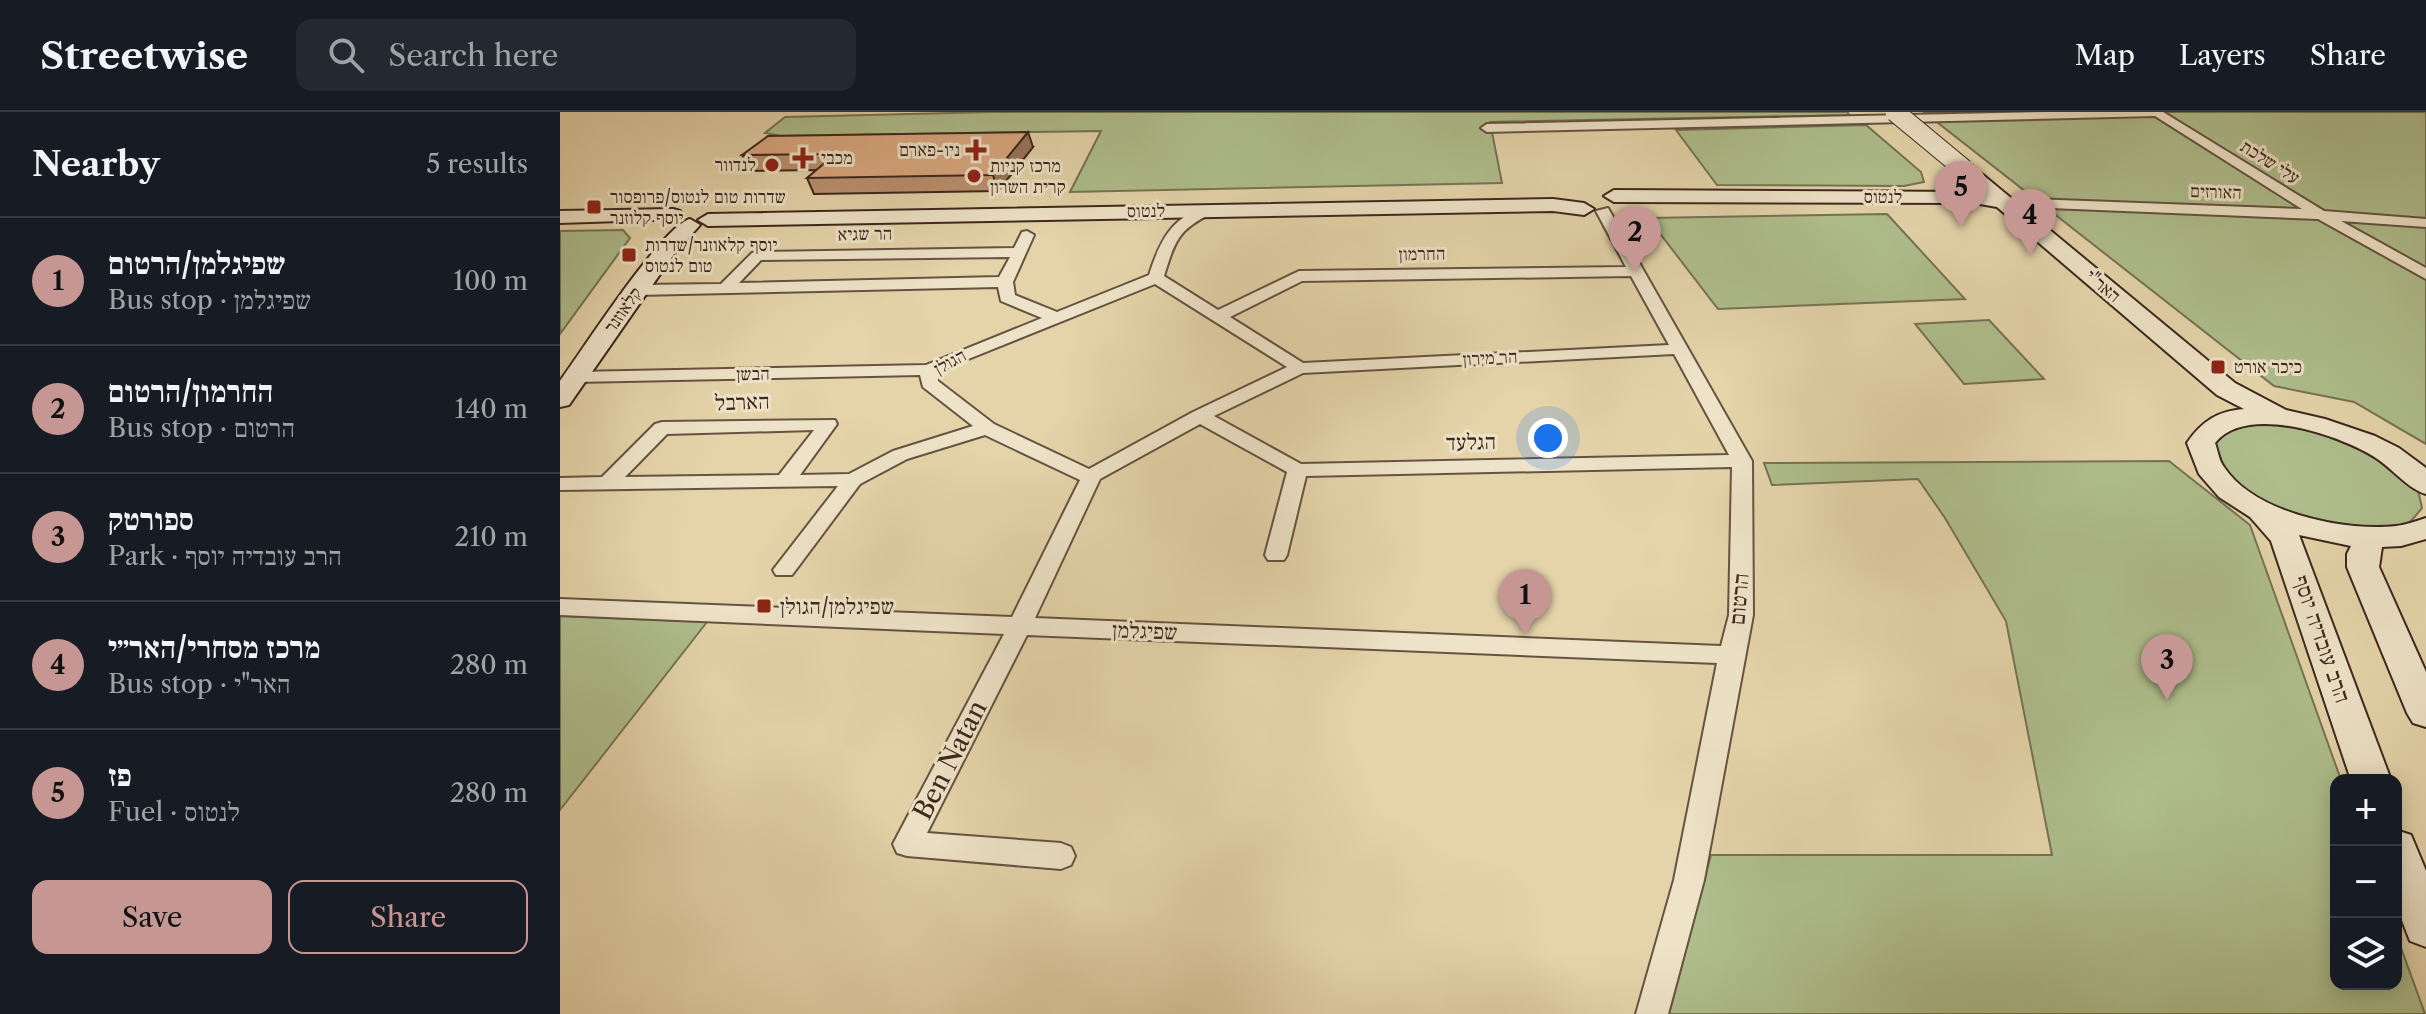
<!DOCTYPE html>
<html lang="en">
<head>
<meta charset="utf-8">
<style>
  :root { --surface:#171b24; --page:#242831; --text:#f1f3f6; --muted:#9ea1a6; --line:#363941; --accent:#c59692 }
  body { margin:0; font-family:"Libre Caslon Text","Frank Ruhl Libre",serif; background:var(--page); color:var(--text) }
  .controls { position:absolute; right:24px; bottom:24px; display:grid; overflow:hidden; border-radius:16px; box-shadow:0 4px 20px #0003 }
  .controls button { width:72px; height:72px; display:grid; place-items:center; padding:0; border:0; border-bottom:2px solid var(--line); background:var(--surface); color:var(--text); font:40px sans-serif }
  .you { position:absolute; left:988px; top:326px; width:28px; height:28px; margin:-20px; border:6px solid #fff; border-radius:50%; background:#1a73e8; box-shadow:0 0 0 12px #1a73e833 }
  .badge { display:grid; place-items:center; width:52px; height:52px; border-radius:50%; background:var(--accent); color:#111; font-size:26px; font-weight:700 }
  .pin { position:absolute; translate:-50% -66px; filter:drop-shadow(0 2px 4px #0008) }
  .pin::after { content:''; position:absolute; top:42px; width:28px; height:24px; background:inherit; clip-path:polygon(0 0,100% 0,50% 100%) }
  .list { margin:0; padding:0; list-style:none }
  h2 { display:flex; justify-content:space-between; align-items:center; height:104px; margin:0; padding:0 32px; font-size:34px }
  h2 small { font-size:26px; font-weight:400; color:var(--muted) }
  .list li { display:grid; grid-template-columns:52px 1fr auto; gap:24px; align-items:center; box-sizing:border-box; height:128px; padding:0 32px; border-top:2px solid var(--line) }
  .list b { display:block; font-size:30px; white-space:nowrap }
  .list p { margin:0; font-size:26px; white-space:nowrap; color:var(--muted) }
  .list em { font-size:26px; font-style:normal; color:var(--muted) }
  .actions { display:flex; gap:16px; padding:24px 32px }
  .actions a { flex:1; padding:18px 0; border:2px solid var(--accent); border-radius:16px; text-align:center; font-size:28px; color:var(--accent) }
  .actions .main { background:var(--accent); color:#111 }
  .icon { flex:none; width:44px; height:44px; fill:none; stroke:currentColor; stroke-width:2; stroke-linecap:round; stroke-linejoin:round }
  .map { position:relative; flex:none; width:1866px; height:902px; overflow:hidden }
  header { display:flex; align-items:center; gap:48px; box-sizing:border-box; height:112px; padding:0 40px; background:var(--surface); border-bottom:2px solid var(--line) }
  header strong { font-size:38px }
  nav { display:flex; gap:44px; margin-inline-start:auto; font-size:28px }
  .search { width:560px; height:72px; background:var(--page); display:flex; align-items:center; gap:20px; box-sizing:border-box; padding:0 28px; border-radius:16px; color:var(--muted); font-size:30px }
  main { display:flex }
  aside { flex:1; background:var(--surface) }
  .map>svg:first-child { display:block }
  .green { fill:#afbe8d; stroke:#767356; stroke-width:2 }
  .lines { fill:none; stroke-linecap:round; stroke-linejoin:round }
  .street-casing { stroke:#665341; stroke-width:4 }
  .secondary-casing { stroke:#3c281e; stroke-width:4 }
  .street { fill:#eee3c8; fill-rule:evenodd }
  .secondary { fill:#eee3c8; fill-rule:evenodd }
  .secondary-bridge-casing { stroke:#3c281e; stroke-width:21; stroke-linecap:butt }
  .secondary-bridge { stroke:#eee3c8; stroke-width:19 }
  .wall { fill:#bb9170; stroke:#3c281e; stroke-width:2 }
  .shaded-wall { fill:#99765b; stroke:#3c281e; stroke-width:2 }
  .building { fill:#daa982; stroke:#3c281e; stroke-width:2 }
  .poi-dot { fill:#8f2418; stroke:#eee3c8; stroke-width:3 }
  .labels { text-anchor:middle; dominant-baseline:central; stroke-width:6; stroke-linejoin:round; paint-order:stroke }
  .far-poi-label { font-size:18px; fill:#3c281e; stroke:#eee3c8; text-anchor:start }
  .far-street-label { font-size:18px; fill:#3c281e; stroke:#eee3c8 }
  .street-label { font-size:22px; fill:#3c281e; stroke:#eee3c8 }
  .poi-label { font-size:22px; fill:#3c281e; stroke:#eee3c8; text-anchor:start }
  .near-street-label { font-size:26px; fill:#3c281e; stroke:#eee3c8 }
</style>
</head>
<body>
<header>
<strong>Streetwise</strong>
<div class="search"><svg class="icon" aria-label="search" viewBox="0 0 24 24"><circle cx="10" cy="10" r="6"/><path d="M15 15l6 6"/></svg>Search here</div>
<nav><a>Map</a><a>Layers</a><a>Share</a></nav>
</header>
<main>
<aside>
<h2>Nearby<small>5 results</small></h2>
<ul class="list">
<li><span class="badge">1</span><div><b>שפיגלמן/הרטום</b><p>Bus stop · שפיגלמן</p></div><em>100 m</em></li>
<li><span class="badge">2</span><div><b>החרמון/הרטום</b><p>Bus stop · הרטום</p></div><em>140 m</em></li>
<li><span class="badge">3</span><div><b>ספורטק</b><p>Park · הרב עובדיה יוסף</p></div><em>210 m</em></li>
<li><span class="badge">4</span><div><b>מרכז מסחרי/האר״י</b><p>Bus stop · האר&quot;י</p></div><em>280 m</em></li>
<li><span class="badge">5</span><div><b>פז</b><p>Fuel · לנטוס</p></div><em>280 m</em></li>
</ul>
<div class="actions"><a class="main">Save</a><a>Share</a></div>
</aside>
<div class="map">
<svg width="1866" height="902" viewBox="0 0 1866 902">
  <rect width="100%" height="100%" fill="#e5d4aa"/>
  <filter id="stains"><feTurbulence type="fractalNoise" baseFrequency=".0025" numOctaves="4"/><feColorMatrix values="0 0 0 0 .2 0 0 0 0 .09 0 0 0 0 .02 0 0 0 .5 -.17"/></filter>
  <radialGradient id="worn" r=".72"><stop offset=".6" stop-color="#630" stop-opacity="0"/><stop offset="1" stop-color="#630" stop-opacity=".3"/></radialGradient>
  <g class="green">
    <polygon points="433,0 1287,0 1290,3 930,10 942,71 510,80 541,19 221,24 205,21 225,5"/>
    <polygon points="1364,0 1866,0 1866,332 1794,290 1714,274"/>
    <polygon points="1306,13 1361,60 1364,70 1344,74 1157,73 1116,18"/>
    <polygon points="1327,102 1405,187 1158,197 1088,106"/>
    <polygon points="63,118 70,126 0,222 0,119"/>
    <polygon points="1429,208 1484,267 1404,272 1355,212"/>
    <path d="M1708 309 1735 312 1806 335 1858 378 1862 396C1857 402 1851 411 1844 414 1798 436 1680 393 1655 350 1652 343 1653 334 1654 326L1670 314Z"/>
    <polygon points="1609,349 1690,413 1781,668 1776,668 1776,872 1836,872 1836,822 1865,902 1109,902 1151,743 1492,743 1446,509 1385,406 1358,367 1212,373 1204,351"/>
    <polygon points="0,504 147,510 0,698"/>
  </g>
  <g class="lines">
    <g class="street-casing">
      <g id="street">
        <polygon points="1488,0 1603,0 1764,99 1866,107 1866,115 1781,109 1866,156 1866,167 1758,107 1444,94 1437,90 1444,86 1742,97 1595,4 927,20 921,16 927,12"/>
        <path d="M648 94 653 95V101C618 117 615 129 604 164L658 198 739 159 1066 155 1036 99 1048 96 1192 349 1193 503 1144 768 1108 902H1076L1114 768 1157 551 467 523 367 721 501 731 511 735 515 744 511 753 501 757 347 744 337 741 333 732 444 522 0 503V487L452 505 520 368 425 323 347 347 300 372 232 463H216L213 458 278 374 0 378V366L42 365 95 312 102 310 275 308 277 312 240 363 289 362 333 339 413 314 363 275 360 263 16 270 7 265 16 260 366 253 482 206 441 189 438 175 77 183 69 178 77 173 161 172 192 141 197 140 454 136 462 120 467 119 474 123 453 170 455 183 497 200 589 163C600 129 611 105 648 94ZM450 145 439 165 179 171 201 148ZM1071 164 1109 233 743 251 670 205 742 169ZM595 172 727 255 633 300 529 357 434 312 378 269V260L391 254ZM1114 242 1169 343 741 352 654 304 743 261ZM640 312 727 360 705 443 708 448H724L727 443 746 364 1172 355 1169 503 1161 534 475 506 540 367ZM254 318 219 363 65 365 107 322Z"/>
      </g>
    </g>
    <g class="secondary-casing">
      <g id="secondary">
        <path d="M1404 51 1411 53 1675 271 1726 298 1765 307 1815 324 1839 336 1866 356V382C1848 377 1833 357 1816 346 1780 323 1686 291 1655 331 1658 339 1659 349 1664 355 1694 401 1785 420 1836 414 1846 413 1856 409 1866 406V427L1841 434 1822 435 1819 455 1866 560V615L1853 611 1847 601 1787 455V442L1791 434 1739 423 1831 668H1791L1711 429 1690 405 1659 385 1639 362 1627 331C1642 309 1658 299 1684 297L1657 283 1437 95 1414 91 1054 90 1044 84 1054 78 1420 80 1395 57Z"/>
        <polygon points="993,87 1024,91 1034,97 1024,103 993,99 148,114 138,108 148,102"/>
        <polygon points="113,97 120,99 123,103 120,107 0,111 0,99"/>
        <path d="M130 107 140 113 114 142 9 293 0 295V269C22 239 102 114 130 107Z"/>
        <polygon points="1836,718 1851,723 1866,759 1866,835 1850,829 1836,793"/>
      </g>
    </g>
    <use href="#street" class="street"/>
    <use href="#secondary" class="secondary"/>
    <g class="secondary-bridge-casing">
      <polyline id="secondary-bridge" points="1335,0 1404,57"/>
    </g>
    <use href="#secondary-bridge" class="secondary-bridge"/>
  </g>
  <polygon class="wall" points="473,35 438,79 254,82 247,66 257,58 190,59 182,43"/>
  <polygon class="shaded-wall" points="468,20 473,35 438,79 433,63"/>
  <polygon class="building" points="468,20 433,63 247,66 275,42 182,43 208,24"/>
  <g class="poi-dot">
    <path d="M412 26h8v8h8v8h-8v8h-8v-8h-8v-8h8z"/>
    <path d="M239 34h8v8h8v8h-8v8h-8v-8h-8v-8h8z"/>
    <circle cx="212" cy="53" r="8"/>
    <circle cx="414" cy="64" r="8"/>
    <rect x="26" y="87" width="16" height="16" rx="4"/>
    <rect x="61" y="135" width="16" height="16" rx="4"/>
    <rect x="1650" y="247" width="16" height="16" rx="4"/>
    <rect x="196" y="486" width="16" height="16" rx="4"/>
  </g>
  <g class="labels">
    <g class="far-poi-label">
      <text x="400" y="38" text-anchor="end">ניו-פארם</text>
      <text x="261" y="46">מכבי</text>
      <text x="196" y="53" text-anchor="end">לנדוור</text>
      <text x="430" y="54">מרכז קניות<tspan x="430" dy="21">קרית השרון</tspan></text>
      <text x="50" y="85">שדרות טום לנטוס/פרופסור<tspan x="50" dy="21">יוסף קלוזנר</tspan></text>
      <text x="85" y="133">יוסף קלאוזנר/שדרות<tspan x="85" dy="21">טום לנטוס</tspan></text>
      <text x="1674" y="255">כיכר אורט</text>
    </g>
    <g class="far-street-label">
      <text transform="translate(1710 50) rotate(32)">עלי שלכת</text>
      <text transform="translate(1656 80) rotate(2)">האורזים</text>
      <text x="1323" y="85">לנטוס</text>
      <text transform="translate(586 99) rotate(-1)">לנטוס</text>
      <text transform="translate(305 122) rotate(-1)">הר שגיא</text>
      <text transform="translate(862 142) rotate(-1)">החרמון</text>
      <text transform="translate(1543 174) rotate(40)">האר"י</text>
      <text transform="translate(63 198) rotate(-55)">קלאוזנר</text>
      <text transform="translate(930 246) rotate(-3)">הר מירון</text>
      <text transform="translate(390 250) rotate(-29)">הגולן</text>
      <text transform="translate(193 262) rotate(-1)">הבשן</text>
    </g>
    <g class="street-label">
      <text transform="translate(182 290) rotate(-2)">הארבל</text>
      <text transform="translate(911 330) rotate(-1)">הגלעד</text>
      <text transform="translate(1179 487) rotate(-85)">הרטום</text>
      <text transform="translate(585 519) rotate(2)">שפיגלמן</text>
      <text transform="translate(1762 527) rotate(71)">הרב עובדיה יוסף</text>
    </g>
    <g class="poi-label">
      <text x="220" y="494">שפיגלמן/הגולן</text>
    </g>
    <g class="near-street-label">
      <text transform="translate(390 648) rotate(-63)">Ben Natan</text>
    </g>
  </g>
  <rect width="100%" height="100%" filter="url(#stains)"/>
  <rect width="100%" height="100%" fill="url(#worn)"/>
</svg>
<div class="controls">
<button>+</button>
<button>−</button>
<button><svg class="icon" aria-label="layers" viewBox="0 0 24 24"><path d="M12 4l9 5-9 5-9-5zM3 14l9 5 9-5"/></svg></button>
</div>
<div class="you"></div>
<div class="pin badge" style="left:965px;top:523px">1</div>
<div class="pin badge" style="left:1075px;top:160px">2</div>
<div class="pin badge" style="left:1607px;top:588px">3</div>
<div class="pin badge" style="left:1470px;top:143px">4</div>
<div class="pin badge" style="left:1401px;top:115px">5</div>
</div>
</main>
</body>
</html>
